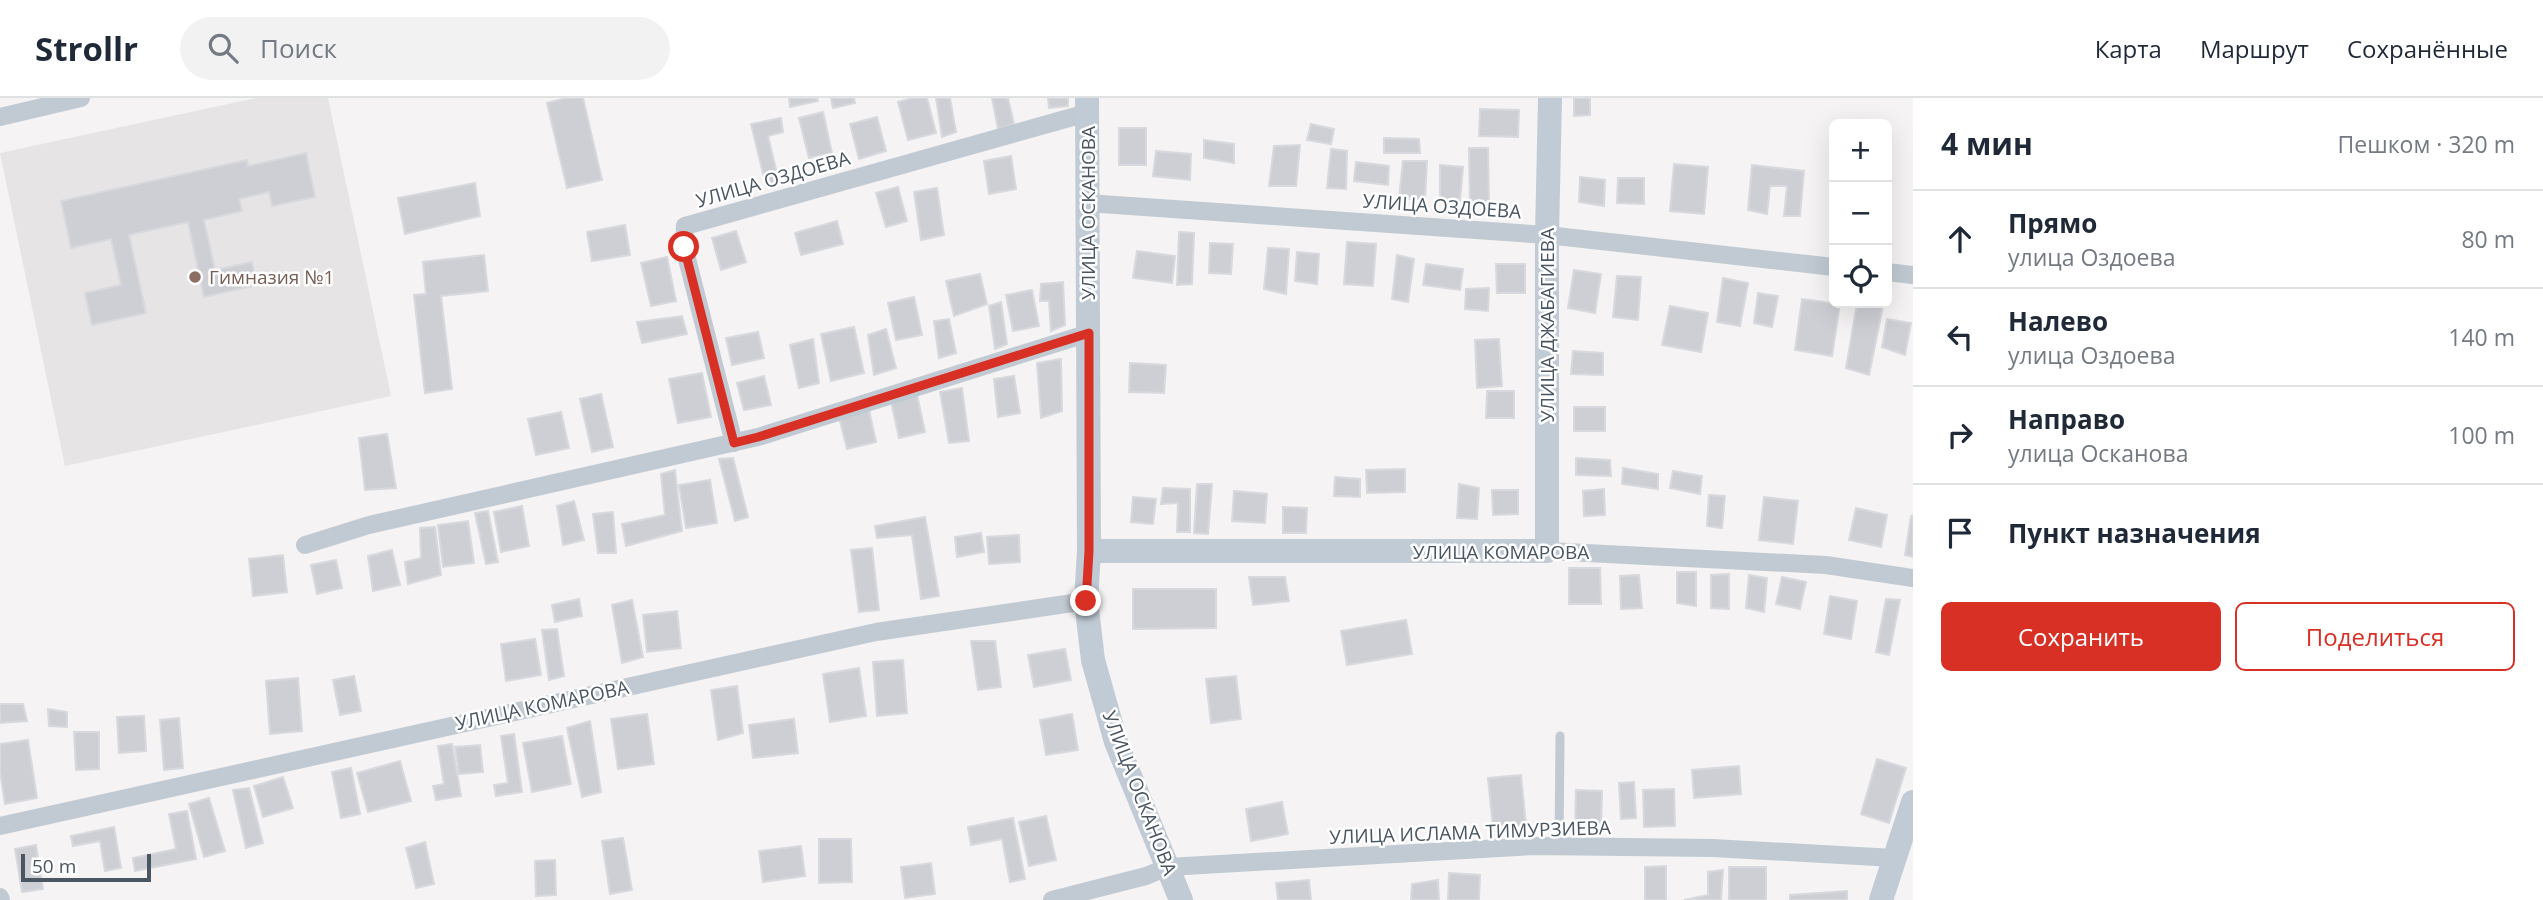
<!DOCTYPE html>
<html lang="ru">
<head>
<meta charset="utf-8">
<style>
  :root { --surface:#fff; --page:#f2f2f3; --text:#1f2937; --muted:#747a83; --line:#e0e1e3; --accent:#d93025 }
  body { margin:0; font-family:"Open Sans",sans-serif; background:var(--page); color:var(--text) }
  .controls { position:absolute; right:21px; top:21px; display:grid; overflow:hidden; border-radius:10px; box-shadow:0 7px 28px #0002 }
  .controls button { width:63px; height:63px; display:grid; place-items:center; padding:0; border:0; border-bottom:2px solid var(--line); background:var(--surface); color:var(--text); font:35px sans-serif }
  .scale { position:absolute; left:21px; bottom:18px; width:130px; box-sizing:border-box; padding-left:7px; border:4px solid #4a5661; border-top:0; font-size:19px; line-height:24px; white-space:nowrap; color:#4a5661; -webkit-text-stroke:5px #fff; paint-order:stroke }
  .stop { position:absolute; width:21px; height:21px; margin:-16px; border:5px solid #d93025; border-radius:50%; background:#fff }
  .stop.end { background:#d93025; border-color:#fff; box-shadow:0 2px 7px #0008 }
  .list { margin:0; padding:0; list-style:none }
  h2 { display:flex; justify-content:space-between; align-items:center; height:91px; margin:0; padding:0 28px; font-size:30px }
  h2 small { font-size:23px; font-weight:400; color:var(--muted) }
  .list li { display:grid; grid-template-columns:46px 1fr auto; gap:21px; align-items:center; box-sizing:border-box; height:98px; padding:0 28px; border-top:2px solid var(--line) }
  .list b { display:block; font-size:26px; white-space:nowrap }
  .list p { margin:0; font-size:23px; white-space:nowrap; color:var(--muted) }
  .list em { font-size:23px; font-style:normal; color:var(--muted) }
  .actions { display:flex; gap:14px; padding:21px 28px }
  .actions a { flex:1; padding:16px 0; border:2px solid var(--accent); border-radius:10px; text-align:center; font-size:24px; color:var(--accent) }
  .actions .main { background:var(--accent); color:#fff }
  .icon { flex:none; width:38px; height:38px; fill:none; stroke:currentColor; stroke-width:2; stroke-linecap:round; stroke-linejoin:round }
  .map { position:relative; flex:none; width:1913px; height:802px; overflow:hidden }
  header { display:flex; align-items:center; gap:42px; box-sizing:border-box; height:98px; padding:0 35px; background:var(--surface); border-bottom:2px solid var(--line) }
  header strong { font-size:33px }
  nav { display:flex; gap:38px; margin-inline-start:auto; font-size:24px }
  .search { width:490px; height:63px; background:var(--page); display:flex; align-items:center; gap:18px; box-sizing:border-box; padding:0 24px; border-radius:38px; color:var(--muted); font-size:26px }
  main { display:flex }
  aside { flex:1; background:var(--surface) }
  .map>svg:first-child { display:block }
  .education { fill:#e6e4e5 }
  .building { fill:#cdcfd5; stroke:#d7d9de; stroke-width:2 }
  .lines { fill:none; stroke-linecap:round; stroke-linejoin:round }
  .lane { stroke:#c1cad2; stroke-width:9 }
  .street { stroke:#c1cad2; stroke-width:18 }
  .secondary { stroke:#c1cbd6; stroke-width:24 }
  .route { stroke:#d93025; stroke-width:9 }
  .education-dot { fill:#8d6e63; stroke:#fff; stroke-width:2.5 }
  .labels { text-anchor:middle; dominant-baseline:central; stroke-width:5; stroke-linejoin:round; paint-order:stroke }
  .street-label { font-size:19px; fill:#4a5661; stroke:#fff }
  .education-label { font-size:19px; fill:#785e54; stroke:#fff; text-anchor:start }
</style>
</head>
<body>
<header>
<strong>Strollr</strong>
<div class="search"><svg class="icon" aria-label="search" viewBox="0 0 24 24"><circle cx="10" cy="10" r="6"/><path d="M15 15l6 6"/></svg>Поиск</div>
<nav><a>Карта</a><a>Маршрут</a><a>Сохранённые</a></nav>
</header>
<main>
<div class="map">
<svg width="1913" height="802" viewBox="0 0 1913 802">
  <rect width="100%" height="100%" fill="#f5f3f3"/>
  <polygon class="education" points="256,0 328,0 391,298 65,368 0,55"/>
  <g class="building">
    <polygon points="566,0 583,0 602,82 567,90 547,5"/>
    <polygon points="789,0 817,0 818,3 790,9"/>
    <polygon points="831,0 854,0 855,5 833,10"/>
    <polygon points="913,0 927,0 936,35 908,42 898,4"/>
    <polygon points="936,0 950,0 956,34 942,39"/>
    <polygon points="992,0 1008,0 1014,26 998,31"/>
    <polygon points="1048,0 1068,0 1068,8 1049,10"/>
    <polygon points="1574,0 1590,0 1590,17 1574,18"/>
    <polygon points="1480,11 1519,12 1518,39 1479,38"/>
    <polygon points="823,14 832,55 809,60 799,20"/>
    <polygon points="877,19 886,53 859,61 850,26"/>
    <polygon points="781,20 783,34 768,38 779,84 766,88 751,26"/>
    <polygon points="1311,26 1334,31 1331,46 1307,42"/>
    <rect x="1119" y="30" width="27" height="37"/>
    <polygon points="1384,40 1419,41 1420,55 1384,55"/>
    <polygon points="1204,42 1234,46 1234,65 1204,60"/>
    <polygon points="1300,47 1296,88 1269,88 1274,48"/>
    <polygon points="1469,50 1488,50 1489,104 1470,107"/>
    <polygon points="1331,51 1347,53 1346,91 1327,90"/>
    <polygon points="1156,53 1191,56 1190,82 1153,78"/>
    <polygon points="306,55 315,99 272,108 269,94 239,101 242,113 204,122 215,172 252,164 257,187 204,199 188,124 129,137 146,215 92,227 85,195 121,187 111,141 71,150 61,103 247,62 248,68"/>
    <polygon points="1011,58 1016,91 989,96 984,63"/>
    <polygon points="1403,63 1427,63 1425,101 1399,101"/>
    <polygon points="1356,64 1389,68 1388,87 1354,83"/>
    <polygon points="1674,66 1708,69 1704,116 1670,113"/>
    <polygon points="1440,67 1463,69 1460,102 1440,101"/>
    <polygon points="1752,67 1804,73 1800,118 1784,118 1787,88 1770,88 1767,116 1748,112"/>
    <polygon points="1580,79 1605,82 1604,108 1579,104"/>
    <polygon points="1618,80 1644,80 1644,106 1617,105"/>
    <polygon points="475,85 480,118 405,136 398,100"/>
    <polygon points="898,89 907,123 886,129 876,95"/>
    <polygon points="937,90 944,137 921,142 914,94"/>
    <polygon points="837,123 843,146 801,157 795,135"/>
    <polygon points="625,127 630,157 592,163 587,134"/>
    <polygon points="736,133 746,164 721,172 712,140"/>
    <polygon points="1179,134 1194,135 1192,186 1177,187"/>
    <polygon points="1347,144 1376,146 1373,188 1344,186"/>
    <polygon points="1210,145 1233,146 1231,176 1209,175"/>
    <polygon points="1268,150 1289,151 1286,196 1264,191"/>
    <polygon points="1137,153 1175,158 1172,185 1133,180"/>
    <polygon points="1297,154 1319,156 1317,186 1295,183"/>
    <polygon points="484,157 488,193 441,198 452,291 425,295 414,197 426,196 423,164"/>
    <polygon points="1397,157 1414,161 1408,204 1392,201"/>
    <polygon points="667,159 676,203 651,208 641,165"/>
    <polygon points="1426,166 1463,171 1460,192 1423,187"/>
    <polygon points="1496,166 1525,166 1525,195 1497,195"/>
    <polygon points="1574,172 1601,176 1595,215 1568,210"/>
    <polygon points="980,176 987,206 954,218 946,183"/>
    <polygon points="1617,178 1641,179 1638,222 1613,219"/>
    <polygon points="1723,180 1748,185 1740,228 1717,224"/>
    <polygon points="1063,184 1065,227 1051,233 1049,203 1040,203 1041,186"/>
    <polygon points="1489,190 1488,213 1465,211 1466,191"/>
    <polygon points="1032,192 1039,228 1013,233 1006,197"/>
    <polygon points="1758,195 1778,198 1772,229 1754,225"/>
    <polygon points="914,199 922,237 896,242 888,205"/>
    <polygon points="1802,201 1840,206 1832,258 1795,252"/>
    <polygon points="1001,204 1007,246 995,251 989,208"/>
    <polygon points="1857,205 1883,208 1869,277 1846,270"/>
    <polygon points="1670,208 1708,215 1701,254 1662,247"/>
    <polygon points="682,218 687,236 642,245 637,224"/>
    <polygon points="949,221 956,255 939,260 934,223"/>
    <polygon points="1887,221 1911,225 1905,257 1882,249"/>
    <polygon points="854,229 864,275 831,283 821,236"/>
    <polygon points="886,231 896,270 874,277 868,237"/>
    <polygon points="758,234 764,260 732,267 726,240"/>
    <polygon points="813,241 819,285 799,290 790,247"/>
    <polygon points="1499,241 1502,288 1477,290 1475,242"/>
    <polygon points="1573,253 1603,255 1603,277 1571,276"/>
    <polygon points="1061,261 1062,313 1041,320 1037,265"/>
    <polygon points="1130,265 1166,267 1164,295 1129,294"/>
    <polygon points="702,275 711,319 678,325 669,281"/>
    <polygon points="764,278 771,307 744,312 737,285"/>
    <polygon points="1014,278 1020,315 998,319 994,281"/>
    <polygon points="962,290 969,343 949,345 940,294"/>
    <polygon points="1487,293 1514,293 1514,320 1486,320"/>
    <polygon points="601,296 613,349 592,354 580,301"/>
    <polygon points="917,297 925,334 899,340 891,303"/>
    <rect x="1574" y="309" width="31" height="24"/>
    <polygon points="869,312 876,344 847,351 839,319"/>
    <polygon points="561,314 569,350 536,357 528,321"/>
    <polygon points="387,336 396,390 365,392 359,340"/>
    <polygon points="733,360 748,419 735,423 719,361"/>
    <polygon points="1576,360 1610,362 1611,378 1576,377"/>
    <polygon points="1623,370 1658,376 1658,391 1622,386"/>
    <polygon points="1405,371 1405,394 1367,395 1366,372"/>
    <polygon points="675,372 682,433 626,448 622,426 665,417 661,376"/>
    <polygon points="1673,373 1702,378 1700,396 1670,390"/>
    <polygon points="1335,379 1360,381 1360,399 1334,398"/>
    <polygon points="710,382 717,425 686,430 679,387"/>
    <polygon points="1197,386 1212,386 1208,436 1194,435"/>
    <polygon points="1459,386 1479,390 1477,421 1457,420"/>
    <polygon points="1163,390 1190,391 1190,434 1177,434 1178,405 1161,406"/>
    <polygon points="1604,391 1605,417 1584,418 1583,393"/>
    <polygon points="1492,392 1518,392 1518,416 1493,417"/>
    <polygon points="1234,393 1267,396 1265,425 1232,423"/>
    <polygon points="1709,397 1725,398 1722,430 1707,428"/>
    <polygon points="1133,399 1156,401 1153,426 1131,424"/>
    <polygon points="1764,399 1798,403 1793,446 1759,442"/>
    <polygon points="574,403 584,442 563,447 557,408"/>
    <polygon points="522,408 529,448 501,454 494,414"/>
    <polygon points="1283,409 1307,410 1306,435 1283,435"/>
    <polygon points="1856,410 1887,417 1881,449 1849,442"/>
    <polygon points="488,413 498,464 486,466 475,415"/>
    <polygon points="613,414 616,455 598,455 593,416"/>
    <polygon points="1911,418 1913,418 1913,459 1905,457"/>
    <polygon points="925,419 939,498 921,501 912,437 877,440 875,428"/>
    <polygon points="468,423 474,465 443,469 438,427"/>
    <polygon points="435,429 441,477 408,486 405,464 421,460 420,430"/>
    <polygon points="981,435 984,454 957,459 955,439"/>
    <polygon points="1019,437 1020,464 989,466 987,439"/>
    <polygon points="872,450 879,512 859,514 851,452"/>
    <polygon points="392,452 400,487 373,493 368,458"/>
    <polygon points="283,457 287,494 253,498 249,461"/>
    <polygon points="336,462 342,490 317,496 311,467"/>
    <polygon points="1569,470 1600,470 1601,506 1569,506"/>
    <polygon points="1677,474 1696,474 1696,508 1677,505"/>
    <polygon points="1729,476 1729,511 1711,510 1711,477"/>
    <polygon points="1639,477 1642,510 1621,511 1620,478"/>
    <polygon points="1749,477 1767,480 1764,514 1746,510"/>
    <polygon points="1249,479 1285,479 1289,503 1253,507"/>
    <polygon points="1782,479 1806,484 1800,511 1776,506"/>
    <polygon points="1133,491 1216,491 1216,530 1133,531"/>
    <polygon points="1830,498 1857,503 1851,541 1824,536"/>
    <polygon points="579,501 582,518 555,524 552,507"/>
    <polygon points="1886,501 1900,502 1889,557 1876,554"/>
    <polygon points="632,502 643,559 622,565 612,507"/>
    <polygon points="677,513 681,550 647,554 643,517"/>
    <polygon points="1406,522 1412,556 1347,567 1341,533"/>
    <polygon points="557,531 564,578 549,582 542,532"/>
    <polygon points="535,541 541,577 506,583 501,546"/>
    <polygon points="971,543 995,543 1001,589 978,592"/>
    <polygon points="1065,551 1071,582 1034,589 1028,557"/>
    <polygon points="903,562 907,615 877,618 873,564"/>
    <polygon points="859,570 866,618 830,624 823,576"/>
    <polygon points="354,578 361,613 340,617 333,582"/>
    <polygon points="1236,578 1241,621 1211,625 1206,581"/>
    <polygon points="298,580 302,633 270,636 266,583"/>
    <polygon points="737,588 743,635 718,642 711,592"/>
    <polygon points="0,606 23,606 27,623 0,625"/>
    <polygon points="48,611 67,614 67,629 49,628"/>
    <polygon points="647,616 654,666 618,671 611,621"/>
    <polygon points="1072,616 1078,652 1046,657 1040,622"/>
    <polygon points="144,618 146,653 119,655 117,619"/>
    <polygon points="179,620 183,670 164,672 160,622"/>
    <polygon points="794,621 798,655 753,660 749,627"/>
    <polygon points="590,623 601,694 582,699 567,630"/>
    <polygon points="74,634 99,634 99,671 76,672"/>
    <polygon points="514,636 522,694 496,698 494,687 508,685 501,638"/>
    <polygon points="562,638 571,686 532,694 523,645"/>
    <polygon points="28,642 37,700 5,706 0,673 0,646"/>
    <polygon points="452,646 461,698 436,702 433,688 444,686 438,648"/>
    <polygon points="480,647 483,674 459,676 455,649"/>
    <polygon points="1877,661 1906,670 1889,725 1861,716"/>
    <polygon points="400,663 411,703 368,714 357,675"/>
    <polygon points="1739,668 1741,696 1694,700 1692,672"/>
    <polygon points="351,670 360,716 341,720 332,674"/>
    <polygon points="1521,677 1526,727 1493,730 1488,680"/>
    <polygon points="283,679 293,710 263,719 254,688"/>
    <polygon points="1634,684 1636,720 1621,721 1619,685"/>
    <polygon points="249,690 263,745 246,750 233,692"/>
    <polygon points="1674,691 1675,728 1644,729 1643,692"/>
    <polygon points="1576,692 1602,693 1601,731 1575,730"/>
    <polygon points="209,700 225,753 204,759 189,706"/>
    <polygon points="1282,704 1288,736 1251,743 1246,711"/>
    <polygon points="187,713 196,761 135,773 133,760 176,751 169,716"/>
    <polygon points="1046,718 1056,762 1029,768 1019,724"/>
    <polygon points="1013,720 1025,781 1010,784 1002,741 971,747 968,729"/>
    <polygon points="114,729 121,770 105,773 100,743 73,748 71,738"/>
    <polygon points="623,740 632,792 610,796 602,743"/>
    <polygon points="819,741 851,741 852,784 819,785"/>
    <polygon points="425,744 434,786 416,790 406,750"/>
    <polygon points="36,747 43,791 22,794 15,751"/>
    <polygon points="801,748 805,778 763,784 759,753"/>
    <polygon points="555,762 556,797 536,798 535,763"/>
    <polygon points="931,765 935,796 905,800 901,769"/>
    <polygon points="1666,768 1666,802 1645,802 1645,769"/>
    <rect x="1729" y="769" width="37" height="33"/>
    <polygon points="1723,772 1721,802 1684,802 1708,797 1708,774"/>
    <polygon points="1449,775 1480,777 1479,802 1448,802"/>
    <polygon points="1309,782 1311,802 1278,802 1276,785"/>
    <polygon points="1438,782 1439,802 1411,802 1412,786"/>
    <polygon points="1847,793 1847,802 1790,802 1790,797"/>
  </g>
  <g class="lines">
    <polyline class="lane" points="1559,748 1560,638"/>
    <g class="street">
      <polyline points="0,19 81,0"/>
      <polyline points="1087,105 1547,137 1834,169"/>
      <polyline points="1887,174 1913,177"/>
      <polyline points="734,345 684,149 685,128 1087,15"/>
      <polyline points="305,447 369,427 758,339 1089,235"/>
      <polyline points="1547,453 1826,467 1913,480"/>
      <polyline points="0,728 876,534 1086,503"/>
      <polyline points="0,799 1,802"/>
      <polyline points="1052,802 1146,778 1168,769 1534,748 1713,750 1894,760"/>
    </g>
    <g class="secondary">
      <polyline points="1087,0 1089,453 1086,503 1093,562 1116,644 1181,802"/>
      <polyline points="1089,453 1547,453 1547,137 1550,0"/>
      <polyline points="1881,802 1913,704"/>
    </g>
  </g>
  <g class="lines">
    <polyline class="route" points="684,149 734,345 758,339 1089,235 1089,453 1086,503"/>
  </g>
  <circle class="education-dot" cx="195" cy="179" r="7"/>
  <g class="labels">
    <g class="street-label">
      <text transform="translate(773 81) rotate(-16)">УЛИЦА ОЗДОЕВА</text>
      <text transform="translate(1442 108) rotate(4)">УЛИЦА ОЗДОЕВА</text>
      <text transform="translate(1088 115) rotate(-90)">УЛИЦА ОСКАНОВА</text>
      <text transform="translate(1547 227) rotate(-90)">УЛИЦА ДЖАБАГИЕВА</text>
      <text x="1501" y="454">УЛИЦА КОМАРОВА</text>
      <text transform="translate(542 607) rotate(-12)">УЛИЦА КОМАРОВА</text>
      <text transform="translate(1140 695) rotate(69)">УЛИЦА ОСКАНОВА</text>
      <text transform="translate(1470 734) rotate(-2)">УЛИЦА ИСЛАМА ТИМУРЗИЕВА</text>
    </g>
    <g class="education-label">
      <text x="209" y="179">Гимназия №1</text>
    </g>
  </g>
</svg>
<div class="controls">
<button>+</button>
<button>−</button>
<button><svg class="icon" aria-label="locate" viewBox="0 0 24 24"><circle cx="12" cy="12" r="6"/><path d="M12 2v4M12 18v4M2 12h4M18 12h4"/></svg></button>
</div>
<div class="scale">50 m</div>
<div class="stop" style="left:684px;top:149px"></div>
<div class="stop end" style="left:1086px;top:503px"></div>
</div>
<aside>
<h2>4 мин<small>Пешком · 320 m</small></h2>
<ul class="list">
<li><svg class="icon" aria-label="ahead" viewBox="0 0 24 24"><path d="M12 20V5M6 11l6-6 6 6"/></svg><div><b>Прямо</b><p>улица Оздоева</p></div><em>80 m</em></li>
<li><svg class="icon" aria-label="left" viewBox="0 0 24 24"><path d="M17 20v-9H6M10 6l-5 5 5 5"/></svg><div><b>Налево</b><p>улица Оздоева</p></div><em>140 m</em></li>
<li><svg class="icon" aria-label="right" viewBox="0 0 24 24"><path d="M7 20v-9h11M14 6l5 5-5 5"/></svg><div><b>Направо</b><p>улица Осканова</p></div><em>100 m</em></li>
<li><svg class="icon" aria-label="arrive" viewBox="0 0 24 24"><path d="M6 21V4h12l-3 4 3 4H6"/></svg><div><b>Пункт назначения</b></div></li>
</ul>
<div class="actions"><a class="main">Сохранить</a><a>Поделиться</a></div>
</aside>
</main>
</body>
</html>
